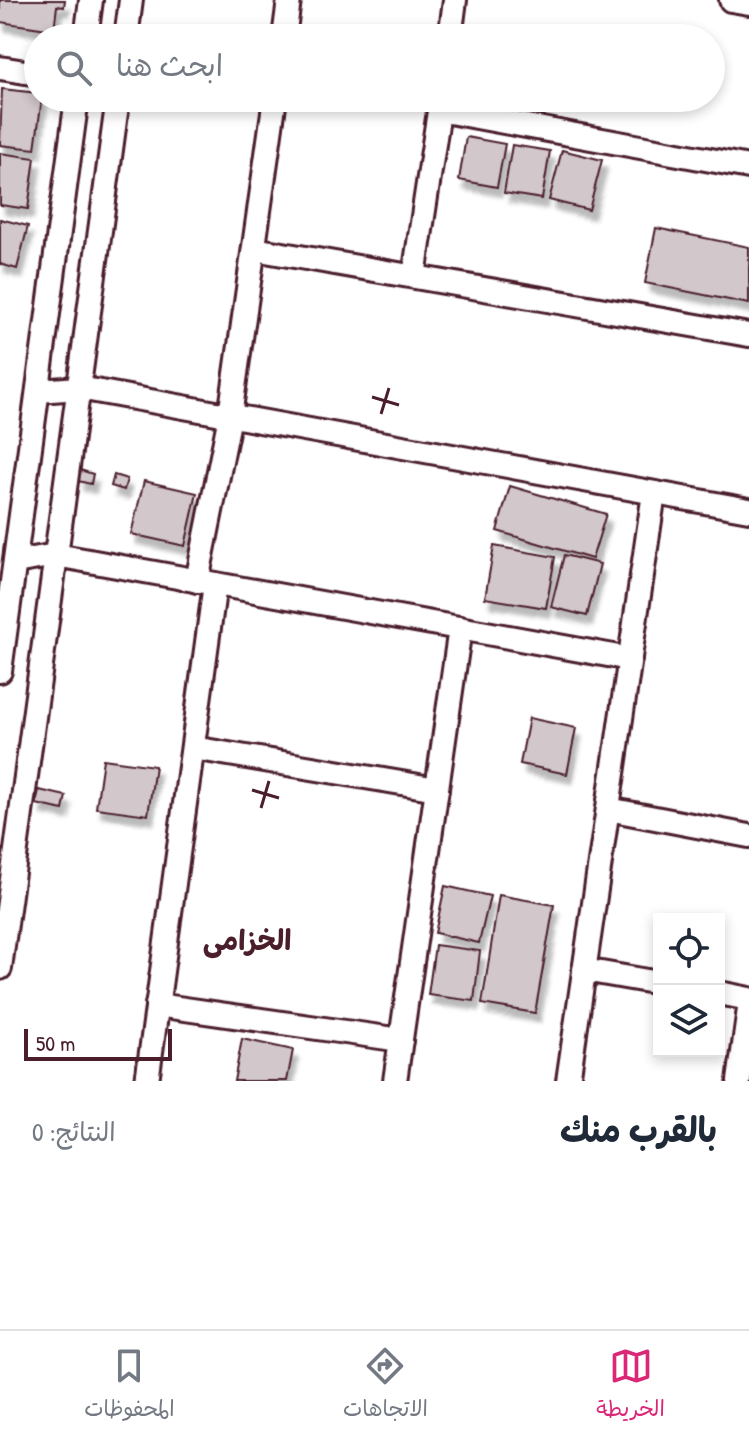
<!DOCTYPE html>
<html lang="ar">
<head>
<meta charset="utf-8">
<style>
  :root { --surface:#fff; --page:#f6f6f7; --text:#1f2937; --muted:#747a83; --line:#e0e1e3; --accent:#db2777 }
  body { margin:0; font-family:"Patrick Hand","Playpen Sans Arabic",sans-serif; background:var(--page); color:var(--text); direction:rtl }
  .controls { position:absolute; right:24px; bottom:24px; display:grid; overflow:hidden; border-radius:0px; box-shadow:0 4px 12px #0003 }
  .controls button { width:72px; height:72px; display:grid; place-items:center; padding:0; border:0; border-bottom:2px solid var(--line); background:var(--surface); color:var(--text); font:40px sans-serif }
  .scale { position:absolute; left:24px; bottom:20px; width:148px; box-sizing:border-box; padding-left:8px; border:4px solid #4a1f2b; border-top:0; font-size:22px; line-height:28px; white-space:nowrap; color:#4a1f2b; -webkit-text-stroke:6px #fff; paint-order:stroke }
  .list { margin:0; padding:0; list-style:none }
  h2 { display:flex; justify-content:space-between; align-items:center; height:104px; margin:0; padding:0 32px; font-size:34px }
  h2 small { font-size:26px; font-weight:400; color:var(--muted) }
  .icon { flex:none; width:44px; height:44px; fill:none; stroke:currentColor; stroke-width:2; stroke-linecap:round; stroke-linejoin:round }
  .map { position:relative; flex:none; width:749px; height:1081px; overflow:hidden; direction:ltr }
  .search { position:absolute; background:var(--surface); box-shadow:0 4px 12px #0003; left:24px; right:24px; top:24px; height:88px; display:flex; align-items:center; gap:20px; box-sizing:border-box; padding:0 28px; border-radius:44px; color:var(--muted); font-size:30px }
  .sheet { height:248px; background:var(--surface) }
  nav { display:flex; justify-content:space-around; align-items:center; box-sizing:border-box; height:112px; border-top:2px solid var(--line); background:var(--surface); font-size:22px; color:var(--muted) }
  nav a { display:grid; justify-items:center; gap:4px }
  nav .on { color:var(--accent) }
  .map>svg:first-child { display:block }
  .building { fill:#d2c7cb; stroke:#4a1f2b; stroke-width:2; filter:url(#shadow) }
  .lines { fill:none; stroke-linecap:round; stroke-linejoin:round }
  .street-casing { stroke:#4a1f2b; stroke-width:28 }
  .street { stroke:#fff; stroke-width:22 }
  .ticks { fill:none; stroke:#4a1f2b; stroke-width:3 }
  .labels { text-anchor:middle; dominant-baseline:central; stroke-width:7; stroke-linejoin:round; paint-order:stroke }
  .neighbourhood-label { font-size:28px; font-weight:bold; fill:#4a1f2b; stroke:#fff }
</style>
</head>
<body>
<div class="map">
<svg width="749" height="1081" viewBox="0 0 749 1081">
  <defs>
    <filter id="shadow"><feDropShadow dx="5" dy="9" stdDeviation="2" flood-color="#0004"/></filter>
  </defs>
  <rect width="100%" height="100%" fill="#fff"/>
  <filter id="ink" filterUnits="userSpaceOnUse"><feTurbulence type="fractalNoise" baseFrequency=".0125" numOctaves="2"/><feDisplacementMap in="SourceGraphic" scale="16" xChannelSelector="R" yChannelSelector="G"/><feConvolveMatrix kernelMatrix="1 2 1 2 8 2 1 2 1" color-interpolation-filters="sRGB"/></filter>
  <g filter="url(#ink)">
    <g class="building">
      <polygon points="0,0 65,0 64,7 57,6 54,30 0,22"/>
      <polygon points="2,89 38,93 38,98 42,98 35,149 0,145"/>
      <polygon points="466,137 505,144 497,187 459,180"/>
      <polygon points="512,145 550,151 542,199 504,193"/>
      <polygon points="562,150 602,160 589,210 549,200"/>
      <polygon points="0,153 35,158 28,209 0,205"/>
      <polygon points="0,219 28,226 17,269 0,264"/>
      <polygon points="656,228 749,247 749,304 645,283"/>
      <polygon points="80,470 93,474 91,484 78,481"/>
      <polygon points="114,475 127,479 124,490 111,486"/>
      <polygon points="144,481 197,493 185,546 131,534"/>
      <polygon points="510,486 606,514 592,559 497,531"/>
      <polygon points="494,546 555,557 546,608 485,598"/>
      <polygon points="564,555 600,564 587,616 551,607"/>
      <polygon points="529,718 576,728 567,774 520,764"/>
      <polygon points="103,759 155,766 148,815 96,808"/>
      <polygon points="39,790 66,796 63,810 36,804"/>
      <polygon points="445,886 490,896 479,943 435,933"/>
      <polygon points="499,895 554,905 535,1013 482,1004"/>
      <polygon points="435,945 480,951 474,1001 428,995"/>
      <polygon points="242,1039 293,1050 287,1081 234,1081"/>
    </g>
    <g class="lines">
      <g class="street-casing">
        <g id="street">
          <polyline points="731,0 749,3"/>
          <polyline points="86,38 91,0"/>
          <polyline points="126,38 131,0"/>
          <polyline points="284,38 289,0"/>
          <polyline points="450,38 455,0"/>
          <polyline points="0,68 38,74"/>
          <polyline points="439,110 749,167"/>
          <polyline points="254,249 749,335"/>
          <polyline points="414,276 441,98"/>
          <polyline points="38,391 79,388 749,510"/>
          <polyline points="15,562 56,555 630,659"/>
          <polyline points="197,581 230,416 275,98"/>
          <polyline points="0,671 77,98"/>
          <polyline points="193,748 437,789"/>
          <polyline points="608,809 749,836"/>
          <polyline points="0,968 118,98"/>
          <polyline points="584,970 659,983"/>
          <polyline points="719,993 749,999"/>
          <polyline points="157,1005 401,1040"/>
          <polyline points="147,1081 215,584"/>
          <polyline points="395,1081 460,628"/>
          <polyline points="568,1081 654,493"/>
          <polyline points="739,1081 749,1009"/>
        </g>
      </g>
      <use href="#street" class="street"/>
    </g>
  </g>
  <path class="ticks" d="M372 397 399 405M381 414 389 388M252 790 279 798M261 808 269 781"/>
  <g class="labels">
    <g class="neighbourhood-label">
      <text x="247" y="940">الخزامى</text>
    </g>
  </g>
</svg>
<div class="controls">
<button><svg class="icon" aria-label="locate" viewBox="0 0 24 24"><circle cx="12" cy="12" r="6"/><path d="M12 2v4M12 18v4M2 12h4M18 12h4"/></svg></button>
<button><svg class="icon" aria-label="layers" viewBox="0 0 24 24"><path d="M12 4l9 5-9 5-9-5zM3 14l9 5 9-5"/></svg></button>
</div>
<div class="scale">50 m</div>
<div class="search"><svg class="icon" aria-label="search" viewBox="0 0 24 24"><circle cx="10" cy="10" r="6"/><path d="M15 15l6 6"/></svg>ابحث هنا</div>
</div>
<section class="sheet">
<h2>بالقرب منك<small>النتائج: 0</small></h2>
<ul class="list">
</ul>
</section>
<nav>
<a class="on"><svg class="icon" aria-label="map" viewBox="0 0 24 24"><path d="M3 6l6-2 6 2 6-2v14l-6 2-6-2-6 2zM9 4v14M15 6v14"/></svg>الخريطة</a>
<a><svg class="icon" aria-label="directions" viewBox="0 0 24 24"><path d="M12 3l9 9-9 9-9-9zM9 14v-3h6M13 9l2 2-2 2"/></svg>الاتجاهات</a>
<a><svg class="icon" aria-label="saved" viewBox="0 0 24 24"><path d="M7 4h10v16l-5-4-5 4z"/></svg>المحفوظات</a>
</nav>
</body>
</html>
